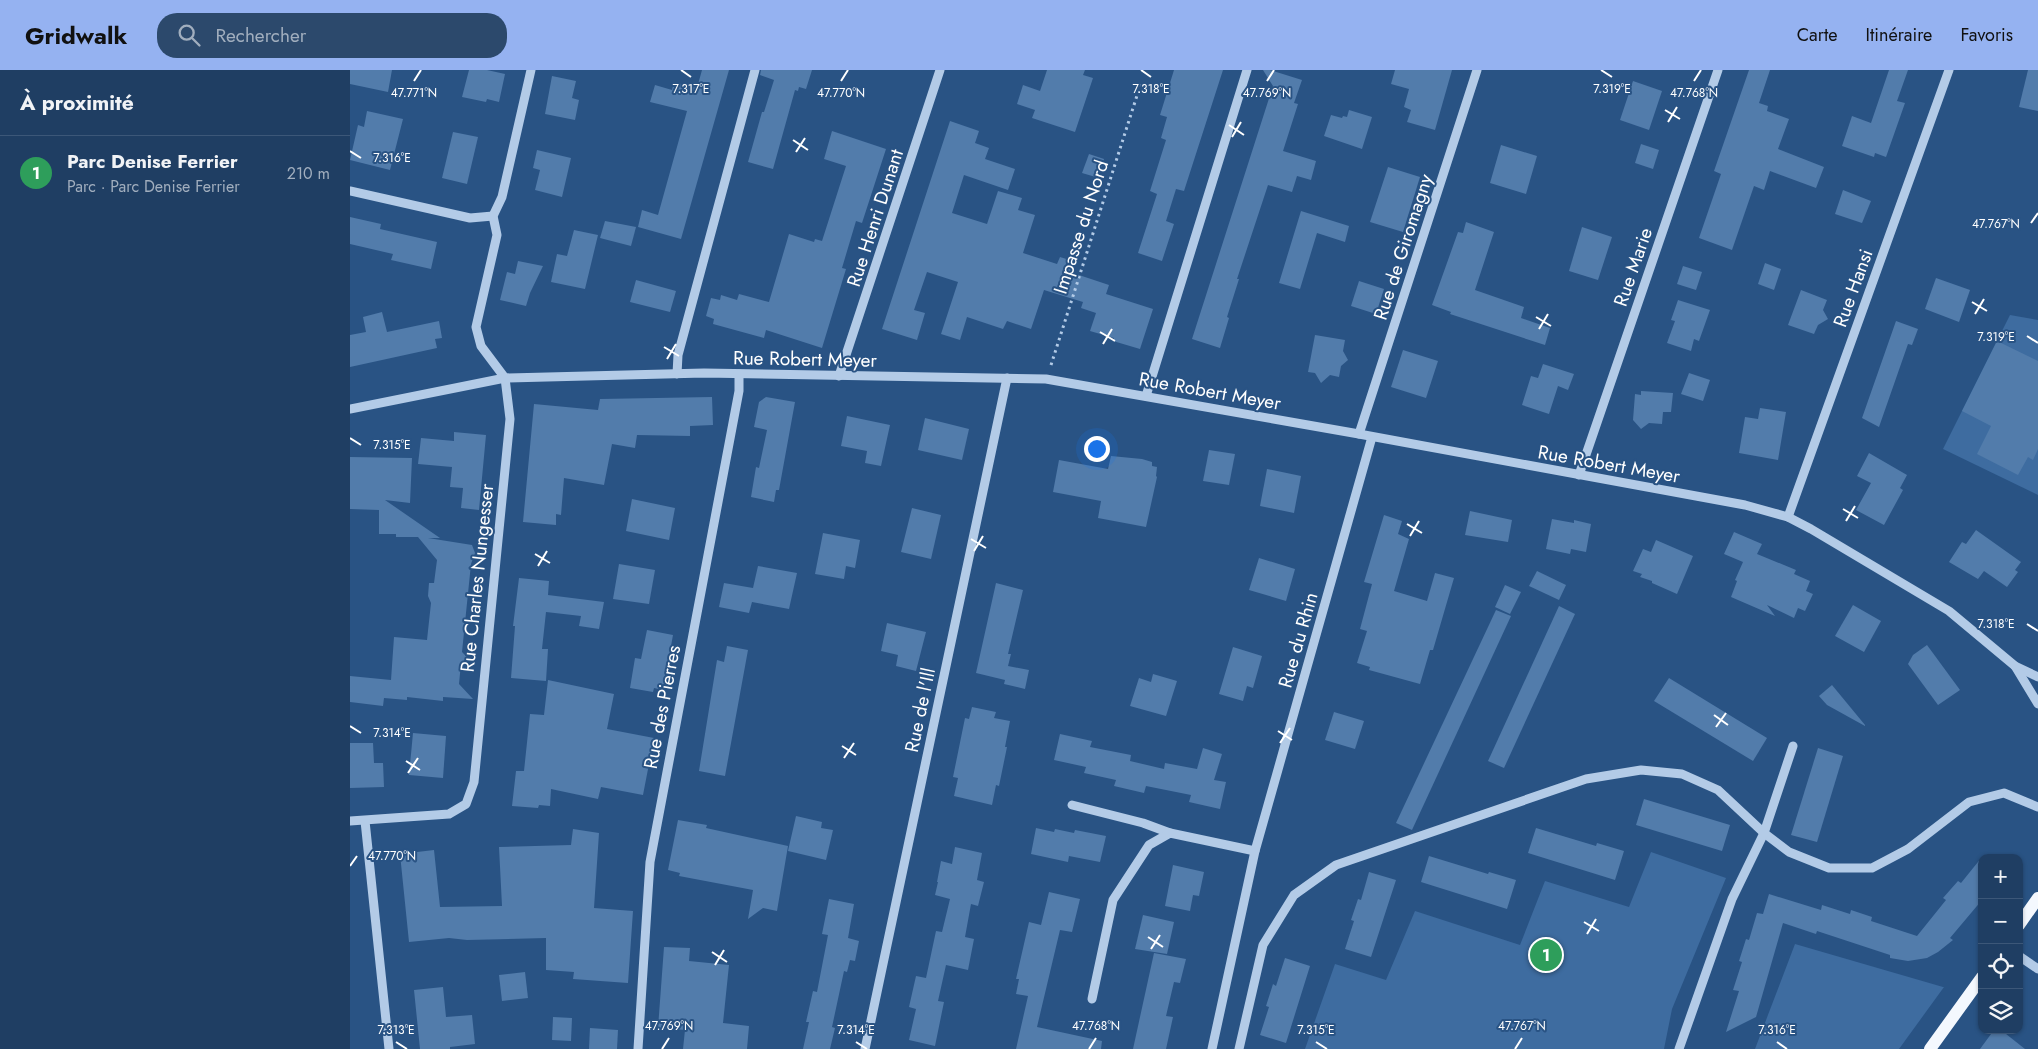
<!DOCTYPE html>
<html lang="fr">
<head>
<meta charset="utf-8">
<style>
  :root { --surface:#1f3e63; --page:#2c496c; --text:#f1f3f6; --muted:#a1aebe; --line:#3c5778; --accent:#95b2f1 }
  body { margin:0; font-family:Jost,sans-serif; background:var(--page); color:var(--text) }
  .controls { position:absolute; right:15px; bottom:15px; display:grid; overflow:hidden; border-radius:10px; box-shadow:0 1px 4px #0004 }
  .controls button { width:45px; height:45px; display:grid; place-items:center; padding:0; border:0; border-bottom:1px solid var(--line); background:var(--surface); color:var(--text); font:25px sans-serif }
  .you { position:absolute; left:746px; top:378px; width:18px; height:18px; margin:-12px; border:4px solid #fff; border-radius:50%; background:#1a73e8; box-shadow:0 0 0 8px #1a73e833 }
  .badge { display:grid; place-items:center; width:32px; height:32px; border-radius:50%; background:var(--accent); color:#fff; font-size:16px; font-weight:700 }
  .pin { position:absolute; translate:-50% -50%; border:2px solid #fff; box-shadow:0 1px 5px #0006 }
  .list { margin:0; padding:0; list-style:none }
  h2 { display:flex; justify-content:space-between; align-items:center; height:65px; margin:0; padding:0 20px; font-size:21px }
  h2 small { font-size:16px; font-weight:400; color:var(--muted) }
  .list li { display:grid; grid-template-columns:32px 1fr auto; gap:15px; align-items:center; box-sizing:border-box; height:75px; padding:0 20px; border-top:1px solid var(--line) }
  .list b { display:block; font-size:19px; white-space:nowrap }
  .list p { margin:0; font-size:16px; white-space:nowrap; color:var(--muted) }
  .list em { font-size:16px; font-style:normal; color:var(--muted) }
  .icon { flex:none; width:28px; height:28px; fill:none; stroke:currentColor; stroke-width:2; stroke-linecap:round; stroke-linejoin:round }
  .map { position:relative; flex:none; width:1688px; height:979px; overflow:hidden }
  header { display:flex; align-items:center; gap:30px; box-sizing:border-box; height:70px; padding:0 25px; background:var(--accent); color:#111 }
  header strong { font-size:24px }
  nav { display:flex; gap:28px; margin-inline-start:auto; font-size:18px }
  .search { width:350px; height:45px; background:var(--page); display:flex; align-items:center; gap:12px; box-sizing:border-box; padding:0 18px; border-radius:20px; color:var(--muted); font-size:19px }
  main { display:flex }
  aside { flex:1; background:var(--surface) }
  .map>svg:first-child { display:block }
  .green { fill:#3e6ca0 }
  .building { fill:#527cab }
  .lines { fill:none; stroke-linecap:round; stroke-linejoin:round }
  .path { stroke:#b3cbe7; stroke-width:3; stroke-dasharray:2.5 4; stroke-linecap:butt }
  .minor { stroke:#b3cbe7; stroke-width:9 }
  .major { stroke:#f4f8fe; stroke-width:12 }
  .ticks { fill:none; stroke:#fff; stroke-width:2 }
  .labels { text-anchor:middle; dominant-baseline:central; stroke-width:4; stroke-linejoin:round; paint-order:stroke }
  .street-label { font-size:19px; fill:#fff; stroke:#295384 }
  .ticks-label { font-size:12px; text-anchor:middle; fill:#fff; stroke:#295384; stroke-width:4; stroke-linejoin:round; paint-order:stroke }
</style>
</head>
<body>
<header>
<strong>Gridwalk</strong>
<div class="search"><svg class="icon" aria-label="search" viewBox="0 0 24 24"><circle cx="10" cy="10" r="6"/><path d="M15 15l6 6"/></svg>Rechercher</div>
<nav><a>Carte</a><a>Itinéraire</a><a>Favoris</a></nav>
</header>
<main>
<aside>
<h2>À proximité<small></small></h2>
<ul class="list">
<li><span class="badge" style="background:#2e9e5b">1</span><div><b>Parc Denise Ferrier</b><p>Parc · Parc Denise Ferrier</p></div><em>210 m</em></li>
</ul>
</aside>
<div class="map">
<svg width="1688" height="979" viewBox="0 0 1688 979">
  <rect width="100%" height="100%" fill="#295384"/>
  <g class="green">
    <polygon points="1660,245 1688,250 1688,425 1593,379"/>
    <polygon points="1301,782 1376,808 1322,939 1314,979 955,979 985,894 1036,910 1065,841 1170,875 1195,811 1279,837"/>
    <polygon points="1445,874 1593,917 1594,917 1549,979 1405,979"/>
  </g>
  <g class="building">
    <polygon points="0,0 42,0 38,22 0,14"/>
    <polygon points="119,0 137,0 155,4 149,32 137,29 136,32 112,27"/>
    <polygon points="352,0 379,0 331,169 288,157 292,140 308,145 337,41 300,32 305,15 322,20 324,12 347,18"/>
    <polygon points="411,0 462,0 456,19 449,17 448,21 445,20 423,99 398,92 412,42 414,42 424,10 410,5"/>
    <polygon points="697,0 735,0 733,5 743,8 725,62 682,48 685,40 667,34 673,15 690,21"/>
    <polygon points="824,0 873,0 834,121 826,119 816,151 824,154 812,191 788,183 807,124 800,121 816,70 811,68 817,47 810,45"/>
    <polygon points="913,0 920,0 952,10 944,33 948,34 933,81 966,91 961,110 947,106 942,122 918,115 887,209 889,209 877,247 879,248 870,278 842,269 923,16"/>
    <polygon points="1045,0 1102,0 1085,60 1057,52 1061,40 1054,37 1059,19 1041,14"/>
    <polygon points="1399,0 1420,0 1409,33 1418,36 1417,41 1439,49 1428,79 1474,97 1466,118 1420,101 1414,120 1404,116 1382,180 1349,168 1371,104 1364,101"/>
    <polygon points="1539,0 1558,0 1547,31 1555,33 1536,87 1525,83 1524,87 1492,76 1502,46 1521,53"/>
    <polygon points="1678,0 1688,0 1688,41 1669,37"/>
    <polygon points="202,6 226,11 222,28 229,30 225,50 195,44"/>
    <polygon points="1283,11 1312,21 1299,60 1270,50"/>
    <polygon points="999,40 1022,47 1012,79 974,66 981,45 992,48 993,46 997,47"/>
    <polygon points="17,41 53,49 40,100 0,90 8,55 14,57"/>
    <polygon points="600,51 629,61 625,73 639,78 635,89 665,99 658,120 614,105 602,143 637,154 648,121 672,128 668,140 685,145 673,183 707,194 710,187 726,192 723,203 759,215 756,224 803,239 790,279 763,271 764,268 740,261 746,243 731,238 733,232 694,220 681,259 657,251 653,259 617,247 610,270 591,264 608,212 577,202 564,240 575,243 567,270 532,259"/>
    <polygon points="482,61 536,79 512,153 506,151 492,198 496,199 472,278 416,260 414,268 363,254 364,249 356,246 361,228 370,230 371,225 387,230 389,224 419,232 439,164 464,172 465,169 472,171 496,96 474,89"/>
    <polygon points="103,62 128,67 117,114 92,108"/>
    <polygon points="1291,74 1309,80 1303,99 1285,93"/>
    <polygon points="1151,75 1187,86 1176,124 1140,113"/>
    <polygon points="187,80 221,88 212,127 185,120 190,100 183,98"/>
    <polygon points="739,84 754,89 749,108 732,103"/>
    <polygon points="1038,97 1070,107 1053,162 1020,152"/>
    <polygon points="1493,120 1521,131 1512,153 1485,144"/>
    <polygon points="951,141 999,156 995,172 967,163 950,219 929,213"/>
    <polygon points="0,147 31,154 30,159 87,172 81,199 41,190 43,184 0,174"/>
    <polygon points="255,151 286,157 281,176 250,168"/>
    <polygon points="1116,152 1144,162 1125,220 1174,237 1171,248 1200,258 1195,275 1100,244 1101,242 1082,235 1108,162 1113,163"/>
    <polygon points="1232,157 1262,167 1248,210 1219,201"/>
    <polygon points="224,160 248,165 235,219 201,212 207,184 217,186"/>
    <polygon points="168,191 193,196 180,223 176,236 150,230 157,202 165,204"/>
    <polygon points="1415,193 1431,199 1424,220 1408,214"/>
    <polygon points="1333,196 1352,202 1346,220 1327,214"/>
    <polygon points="1586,208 1620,220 1609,252 1575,239"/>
    <polygon points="286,210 326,221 320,242 280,232"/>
    <polygon points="1009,211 1034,219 1026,244 1001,236"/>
    <polygon points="1451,220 1477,230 1473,240 1478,249 1468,255 1464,264 1438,255"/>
    <polygon points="1328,230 1360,240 1349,271 1344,269 1341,281 1317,273 1325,251 1321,250"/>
    <polygon points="32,242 37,262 89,251 92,268 85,269 87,278 0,297 0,265 16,262 13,247"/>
    <polygon points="1546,251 1568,259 1562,275 1558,274 1529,357 1512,348"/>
    <polygon points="965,265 995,270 993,281 998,290 991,296 989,307 980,305 971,313 965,303 958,302"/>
    <polygon points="1647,271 1688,291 1688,379 1683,390 1678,387 1668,405 1627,384 1641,356 1612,341"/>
    <polygon points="1053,280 1088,291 1076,328 1041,317"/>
    <polygon points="1193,294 1224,304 1218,320 1208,316 1199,344 1172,335 1181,306 1188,308"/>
    <polygon points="1339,303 1360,310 1353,331 1331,324"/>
    <polygon points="1291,321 1323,323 1321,342 1313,342 1312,354 1299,353 1291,359 1283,350 1285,324 1291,325"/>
    <polygon points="362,327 363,355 340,356 340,366 287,365 285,378 262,374 254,415 214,408 211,445 206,444 206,455 173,452 184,334 248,340 250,329"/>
    <polygon points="416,327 445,332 429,420 426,420 424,432 401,427 406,397 409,398 417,360 404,357 409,332"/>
    <polygon points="1410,338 1436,342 1428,390 1389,383 1395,347 1408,349"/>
    <polygon points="497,346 540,355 531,396 515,393 517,381 491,376"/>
    <polygon points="575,348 619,359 612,390 568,380"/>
    <polygon points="104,362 136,365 129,440 111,438 113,418 100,417 102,397 68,394 71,368 104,371"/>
    <polygon points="859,380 885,384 879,415 853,411"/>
    <polygon points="1519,383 1557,405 1550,418 1553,420 1534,455 1506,440 1521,413 1507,406"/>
    <polygon points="761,386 792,389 802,392 802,396 807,397 806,406 807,407 796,457 748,448 751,431 703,422 709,390 758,399"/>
    <polygon points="0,387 62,388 60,433 35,430 90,468 78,468 122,475 125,483 121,494 112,582 118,588 111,593 109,614 123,629 93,627 93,631 57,627 57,630 34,628 33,636 0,632 0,606 41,610 44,567 77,570 81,533 78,526 79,513 84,513 87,490 68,467 46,467 46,464 29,464 29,440 0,439"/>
    <polygon points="917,399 951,406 944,443 910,436"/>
    <polygon points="282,429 325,438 319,470 276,461"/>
    <polygon points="562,438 591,445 581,489 551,482"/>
    <polygon points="1120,441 1162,450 1158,472 1115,465"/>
    <polygon points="1034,445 1052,451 1048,464 1059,469 1044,521 1077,531 1085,503 1104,508 1083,580 1080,580 1070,614 1019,600 1020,597 1007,593 1017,561 1010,559 1022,514 1014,512"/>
    <polygon points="1202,449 1224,453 1224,450 1241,454 1236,482 1221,479 1220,484 1196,479"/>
    <polygon points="1626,460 1671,492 1665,500 1668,502 1657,517 1634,501 1628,509 1599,492 1612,472 1616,474"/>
    <polygon points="1384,462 1412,474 1407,484 1446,500 1444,504 1460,511 1456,521 1463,524 1455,541 1448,538 1444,548 1417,535 1425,546 1381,527 1387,511 1385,510 1393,492 1374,484"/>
    <polygon points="473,463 510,470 505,498 496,496 494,509 465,504"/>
    <polygon points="1306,470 1343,486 1327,524 1302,513 1302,511 1290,507 1292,504 1283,501 1293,479 1301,482"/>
    <polygon points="909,488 945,499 936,531 899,520"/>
    <polygon points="269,494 305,500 299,534 263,529"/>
    <polygon points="408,496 447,503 439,539 402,532 399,543 369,537 374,513 403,518"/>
    <polygon points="1187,501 1216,515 1209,530 1179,516"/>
    <polygon points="169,508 199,511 198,525 254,532 249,559 229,556 231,546 196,542 192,579 198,579 196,611 161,608 165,556 163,556"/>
    <polygon points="646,513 673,520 658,584 661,584 658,596 679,600 675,619 654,614 655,610 626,603"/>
    <polygon points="1155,515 1171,522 1160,544 1145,537"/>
    <polygon points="1503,535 1531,551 1514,582 1485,566"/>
    <polygon points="1209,536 1225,544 1154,698 1138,691"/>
    <polygon points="1146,540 1161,546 1062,760 1046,753"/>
    <polygon points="537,553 576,562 566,601 546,596 548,585 531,581"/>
    <polygon points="297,560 323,565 313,620 304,618 303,622 280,618 285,588 291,589"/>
    <polygon points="1577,575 1610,620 1588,635 1558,594 1563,585"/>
    <polygon points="377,576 398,580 375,706 349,701 367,590 374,592"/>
    <polygon points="883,577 912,586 903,618 897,616 893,631 869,624"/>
    <polygon points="803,604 827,611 816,646 780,636 789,608 801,612"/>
    <polygon points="1319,608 1417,668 1403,691 1304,631"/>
    <polygon points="198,610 264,624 257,659 304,668 293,725 251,717 248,729 201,719 200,736 189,735 188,738 162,736 166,701 174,701 180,644 194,645"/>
    <polygon points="1482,615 1515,655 1515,656 1477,635 1469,626"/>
    <polygon points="622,637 646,642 644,648 660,651 655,677 657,677 649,716 646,715 642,735 604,726 608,708 603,707 615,648 619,649"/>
    <polygon points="984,642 1014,651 1005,679 975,670"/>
    <polygon points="63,663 96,666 93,708 59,705"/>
    <polygon points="710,664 742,671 740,677 781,685 780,691 814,699 815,693 847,699 853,678 872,684 864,710 876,712 870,739 839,732 841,725 796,716 794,723 764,716 766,710 734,703 736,697 704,690"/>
    <polygon points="0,673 23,673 24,693 33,693 34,717 0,718"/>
    <polygon points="1468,678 1493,686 1467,772 1441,765"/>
    <polygon points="1294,729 1380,755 1372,781 1286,755"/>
    <polygon points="446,746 472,752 471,758 483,760 476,790 438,781"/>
    <polygon points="328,750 357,755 356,758 438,776 427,841 413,838 398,849 403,820 329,806 330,803 318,800"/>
    <polygon points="686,758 704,762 705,759 724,763 725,760 756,766 750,792 719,786 718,792 681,784"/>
    <polygon points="1186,758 1246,776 1247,773 1274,781 1265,810 1178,783"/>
    <polygon points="223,759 249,763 244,838 283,841 278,913 223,909 224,902 196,900 196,868 117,870 99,868 59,872 50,784 84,780 90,837 152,836 149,777 221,775"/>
    <polygon points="605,777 632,783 627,810 634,812 628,836 621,834 615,867 624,869 618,900 596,895 588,931 594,932 585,976 559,970 566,939 559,937 566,906 576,908 586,861 592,862 600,829 585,825 588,812 587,812 591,791 602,794"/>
    <polygon points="1079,786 1138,804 1139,802 1166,810 1157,839 1071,812"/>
    <polygon points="1632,787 1632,830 1600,868 1603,870 1588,882 1577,888 1558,891 1540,888 1540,885 1467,861 1466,864 1433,853 1406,947 1376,962 1389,921 1383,920 1392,892 1389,891 1396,869 1399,870 1407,843 1413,844 1419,824 1471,840 1472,835 1500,844 1501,840 1522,847 1521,851 1567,866 1596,830 1593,828 1608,811 1611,813"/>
    <polygon points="823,795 854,802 849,826 843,825 840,841 815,836"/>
    <polygon points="1019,802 1046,810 1021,887 995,879 1004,851 1001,850 1008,829 1011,830"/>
    <polygon points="699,822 730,829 722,862 710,860 687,957 752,971 751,979 666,979 678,926 666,924 669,909 666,909 679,852 691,855"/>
    <polygon points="479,829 504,834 498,868 509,871 505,891 500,890 497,902 494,901 482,957 485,958 480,979 453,979 459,952 456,952 463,921 467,922 478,865 472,864"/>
    <polygon points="793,845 824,852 817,884 785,879"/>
    <polygon points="314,877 340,878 339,891 379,895 373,953 399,956 397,979 333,979 335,960 308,958"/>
    <polygon points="804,883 836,889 830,913 824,912 816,946 823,947 816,979 783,979"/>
    <polygon points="935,888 960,896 936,973 910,965 919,937 916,936 923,914 926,916"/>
    <polygon points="175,902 178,928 152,931 149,905"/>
    <polygon points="93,917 96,947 122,945 125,974 100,977 100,979 70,979 64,920"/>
    <polygon points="203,947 222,948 221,971 202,970"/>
    <polygon points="240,958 268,960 267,979 239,979"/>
    <polygon points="1644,960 1651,960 1675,979 1630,979"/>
  </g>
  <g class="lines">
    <polyline class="path" points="701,295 791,13"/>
    <g class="minor">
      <polyline points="0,121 120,148 143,146"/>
      <polyline points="327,304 328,285 405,0"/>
      <polyline points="489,306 590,0"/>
      <polyline points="155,308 131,276 126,257 147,165 143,146 152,127 181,0"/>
      <polyline points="796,326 897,0"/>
      <polyline points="0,339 155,308 354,303 696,309 1009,364 1395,435 1438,447 1461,459 1599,541 1665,596 1688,607"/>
      <polyline points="1009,364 1127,0"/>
      <polyline points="1229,405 1368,0"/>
      <polyline points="1438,447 1599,0"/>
      <polyline points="1665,596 1688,634"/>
      <polyline points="722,735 793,753 820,763"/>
      <polyline points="0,751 99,744 116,734 124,712 160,349 155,308"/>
      <polyline points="15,751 39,979"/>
      <polyline points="1669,886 1688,899"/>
      <polyline points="742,929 763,830 799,775 820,763 905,781"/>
      <polyline points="288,979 300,792 389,321 389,304"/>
      <polyline points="515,979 657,308"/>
      <polyline points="862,979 905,781 1022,367"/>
      <polyline points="889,979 913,875 944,825 986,795 1236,709 1291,700 1332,704 1368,720 1414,763 1439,782 1479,798 1522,798 1558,779 1619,732 1654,723 1688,737"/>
      <polyline points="1329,979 1382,829 1414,763 1443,676"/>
    </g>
    <g class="major">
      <polyline points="1669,855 1688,828"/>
      <polyline points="1580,979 1632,907"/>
    </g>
  </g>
  <path class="ticks" d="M331 0 341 7M791 0 801 7M1251 0 1262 7M64 11 71 0M491 11 498 0M917 11 924 0M1344 11 1351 0M1315 40 1330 49M1318 52 1327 37M879 55 894 65M882 67 891 52M443 70 458 80M0 81 11 88M446 82 455 68M1681 153 1688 143M1622 232 1637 241M1625 244 1634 229M1186 247 1201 256M1189 259 1198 244M750 262 765 271M1677 266 1688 273M753 274 762 259M314 277 329 286M317 289 326 274M0 368 11 375M1493 439 1508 448M1496 451 1505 436M1057 454 1072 463M1060 466 1069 451M621 469 636 478M624 481 633 466M185 484 200 493M188 496 197 481M1677 554 1688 561M1364 645 1378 655M0 656 11 663M1366 657 1376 643M928 661 942 670M930 673 940 658M492 676 506 685M494 688 504 673M56 691 70 700M58 703 68 688M0 796 7 786M1234 852 1249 861M1237 864 1246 849M798 867 813 877M801 879 810 865M362 882 377 892M365 895 374 880M46 972 57 979M506 972 517 979M966 972 977 979M1427 972 1437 979M312 979 319 968M739 979 746 968M1165 979 1172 968"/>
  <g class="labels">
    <g class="street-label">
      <text transform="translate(525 148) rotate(-72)">Rue Henri Dunant</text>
      <text transform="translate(731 157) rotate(-72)">Impasse du Nord</text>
      <text transform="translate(1053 177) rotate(-72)">Rue de Giromagny</text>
      <text transform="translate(1283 197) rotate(-71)">Rue Marie</text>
      <text transform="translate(1503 218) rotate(-70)">Rue Hansi</text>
      <text transform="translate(455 289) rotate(1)">Rue Robert Meyer</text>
      <text transform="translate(860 321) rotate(10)">Rue Robert Meyer</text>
      <text transform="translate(1259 394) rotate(10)">Rue Robert Meyer</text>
      <text transform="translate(127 508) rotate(-84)">Rue Charles Nungesser</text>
      <text transform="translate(948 570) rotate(-74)">Rue du Rhin</text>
      <text transform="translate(312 637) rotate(-79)">Rue des Pierres</text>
      <text transform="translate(570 640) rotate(-78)">Rue de l'Ill</text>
    </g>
  </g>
  <g class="ticks-label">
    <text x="341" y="23">7.317°E</text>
    <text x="801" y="23">7.318°E</text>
    <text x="1262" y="23">7.319°E</text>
    <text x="64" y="27">47.771°N</text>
    <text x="491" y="27">47.770°N</text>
    <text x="917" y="27">47.769°N</text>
    <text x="1344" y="27">47.768°N</text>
    <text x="42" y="92">7.316°E</text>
    <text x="1646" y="158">47.767°N</text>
    <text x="1646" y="271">7.319°E</text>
    <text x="42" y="379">7.315°E</text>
    <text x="1646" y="558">7.318°E</text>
    <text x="42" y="667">7.314°E</text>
    <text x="42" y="790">47.770°N</text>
    <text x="319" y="960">47.769°N</text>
    <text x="746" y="960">47.768°N</text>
    <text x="1172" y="960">47.767°N</text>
    <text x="46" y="964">7.313°E</text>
    <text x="506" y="964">7.314°E</text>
    <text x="966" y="964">7.315°E</text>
    <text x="1427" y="964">7.316°E</text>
  </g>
</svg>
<div class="controls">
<button>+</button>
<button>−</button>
<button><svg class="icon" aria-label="locate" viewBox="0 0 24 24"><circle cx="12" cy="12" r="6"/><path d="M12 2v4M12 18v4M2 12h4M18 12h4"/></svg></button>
<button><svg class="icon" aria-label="layers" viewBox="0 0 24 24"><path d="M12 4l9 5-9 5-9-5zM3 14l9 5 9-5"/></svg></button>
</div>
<div class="you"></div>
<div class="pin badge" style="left:1196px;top:885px;background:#2e9e5b">1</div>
</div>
</main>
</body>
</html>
